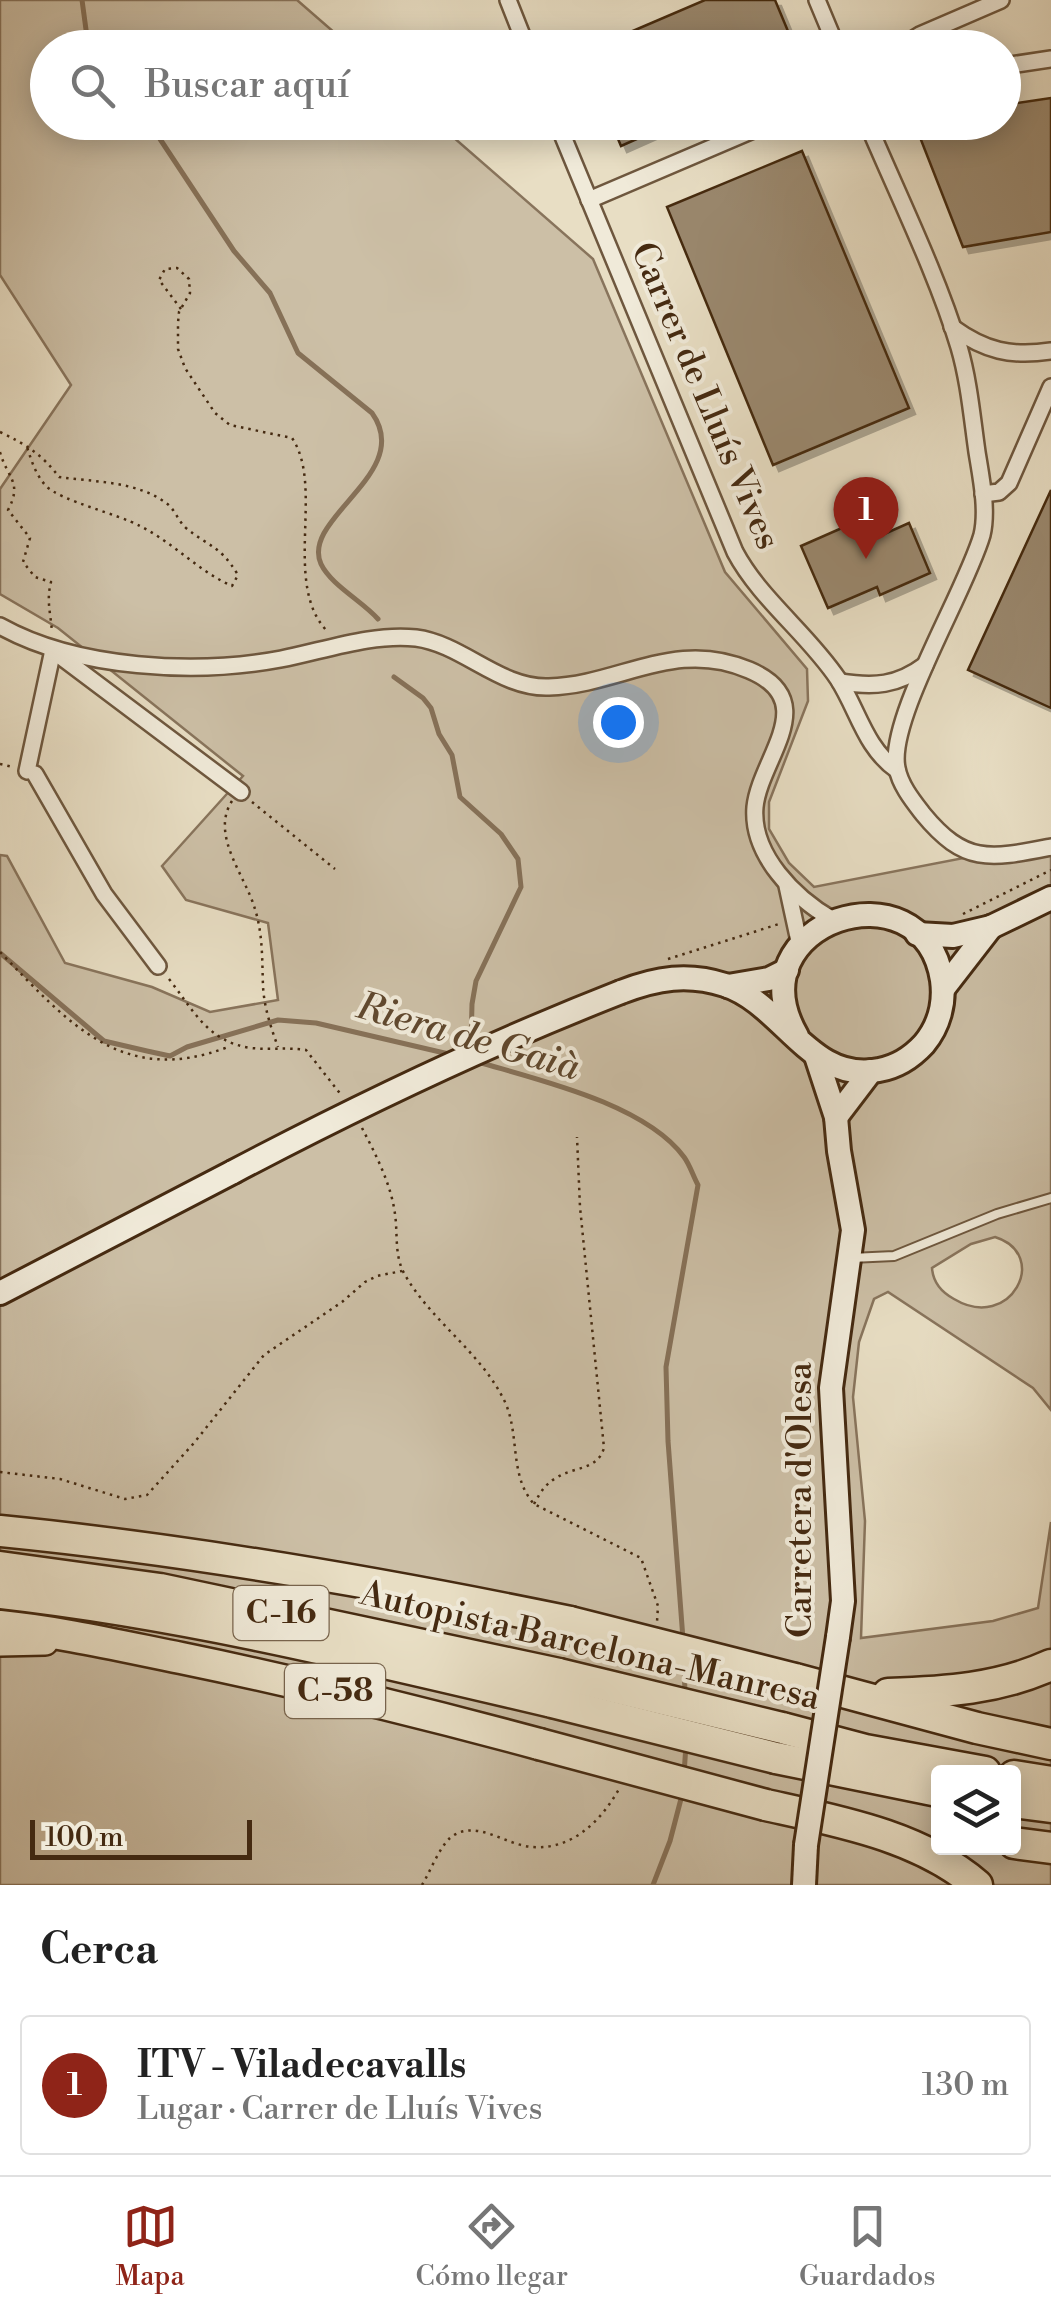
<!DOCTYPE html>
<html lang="es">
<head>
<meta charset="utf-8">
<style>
  :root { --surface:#fff; --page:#f6f6f6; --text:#222; --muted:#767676; --line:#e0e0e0; --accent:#8f2418 }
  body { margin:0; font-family:"Libre Bodoni",serif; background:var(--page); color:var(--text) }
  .controls { position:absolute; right:30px; bottom:30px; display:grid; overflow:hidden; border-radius:10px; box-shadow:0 5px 25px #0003 }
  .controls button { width:90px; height:90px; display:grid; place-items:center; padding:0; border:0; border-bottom:2px solid var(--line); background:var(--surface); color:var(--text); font:50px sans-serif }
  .scale { position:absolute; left:30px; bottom:25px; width:222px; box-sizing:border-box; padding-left:10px; border:5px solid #452a11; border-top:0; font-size:28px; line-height:35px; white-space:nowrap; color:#452a11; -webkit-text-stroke:8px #f0ead9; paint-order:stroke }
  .you { position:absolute; left:618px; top:722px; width:35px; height:35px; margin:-25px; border:8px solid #fff; border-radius:50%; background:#1a73e8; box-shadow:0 0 0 15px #1a73e833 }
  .badge { display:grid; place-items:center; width:65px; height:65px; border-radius:50%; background:var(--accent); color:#fff; font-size:32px; font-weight:700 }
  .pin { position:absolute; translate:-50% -82px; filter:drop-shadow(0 2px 5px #0008) }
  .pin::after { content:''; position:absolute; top:52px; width:35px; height:30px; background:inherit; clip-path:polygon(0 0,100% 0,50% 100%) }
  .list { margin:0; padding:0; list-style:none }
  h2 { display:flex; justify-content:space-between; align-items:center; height:130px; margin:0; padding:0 40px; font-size:42px }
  h2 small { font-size:32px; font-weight:400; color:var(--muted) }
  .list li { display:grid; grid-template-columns:65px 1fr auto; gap:30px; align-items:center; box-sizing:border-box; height:140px; margin:0 20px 20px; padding:0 20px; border:2px solid var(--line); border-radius:10px }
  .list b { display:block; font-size:38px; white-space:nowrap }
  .list p { margin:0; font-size:32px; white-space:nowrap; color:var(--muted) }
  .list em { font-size:32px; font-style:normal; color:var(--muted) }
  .icon { flex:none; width:55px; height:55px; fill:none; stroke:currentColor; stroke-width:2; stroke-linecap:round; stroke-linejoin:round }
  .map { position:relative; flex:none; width:1051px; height:1885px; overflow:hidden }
  .search { position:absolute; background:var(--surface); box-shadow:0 5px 25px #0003; left:30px; right:30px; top:30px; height:110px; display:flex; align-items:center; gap:25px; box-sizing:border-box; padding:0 35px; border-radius:55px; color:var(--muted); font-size:38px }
  .sheet { height:290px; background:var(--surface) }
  nav { display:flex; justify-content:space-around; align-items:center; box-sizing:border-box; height:140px; border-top:2px solid var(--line); background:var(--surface); font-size:28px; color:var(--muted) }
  nav a { display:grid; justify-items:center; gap:5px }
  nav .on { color:var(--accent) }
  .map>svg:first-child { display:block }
  .green { fill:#ccbfa6; stroke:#88745c; stroke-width:2.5; fill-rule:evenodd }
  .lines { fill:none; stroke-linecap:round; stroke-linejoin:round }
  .stream { stroke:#867158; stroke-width:5 }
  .building { fill:#9a886e; stroke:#452a11; stroke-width:2.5; filter:url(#shadow) }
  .lane-casing { stroke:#6e573e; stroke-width:12 }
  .street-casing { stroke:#6e573e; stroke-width:20 }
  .secondary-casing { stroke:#452a11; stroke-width:28 }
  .primary-casing { stroke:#452a11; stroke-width:30 }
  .highway-casing { stroke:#452a11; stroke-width:35 }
  .path { stroke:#452a11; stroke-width:2.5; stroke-dasharray:2.5 5; stroke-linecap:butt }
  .lane { stroke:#f0ead9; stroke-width:8 }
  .street { stroke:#f0ead9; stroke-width:15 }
  .secondary { stroke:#f0ead9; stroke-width:22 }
  .primary { stroke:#e8dec4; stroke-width:25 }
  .highway { stroke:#e8dec4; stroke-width:30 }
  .secondary-bridge-casing { stroke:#452a11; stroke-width:28; stroke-linecap:butt }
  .highway-bridge-casing { stroke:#452a11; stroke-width:35; stroke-linecap:butt }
  .secondary-bridge { stroke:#f0ead9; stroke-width:22 }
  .highway-bridge { stroke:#e8dec4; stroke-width:30 }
  .labels { text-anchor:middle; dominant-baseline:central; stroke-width:8; stroke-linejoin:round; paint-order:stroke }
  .shield { fill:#f0ead9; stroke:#78644d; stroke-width:2.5 }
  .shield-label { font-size:32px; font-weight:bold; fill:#452a11 }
  .street-label { font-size:35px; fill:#452a11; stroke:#f0ead9 }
  .water-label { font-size:38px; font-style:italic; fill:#60482e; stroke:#f0ead9 }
</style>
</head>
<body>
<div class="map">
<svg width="1051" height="1885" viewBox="0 0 1051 1885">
  <defs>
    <filter id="shadow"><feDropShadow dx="6" dy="6" stdDeviation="0" flood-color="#0004"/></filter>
  </defs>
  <rect width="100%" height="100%" fill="#e8dec4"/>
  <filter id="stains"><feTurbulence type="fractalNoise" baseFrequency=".002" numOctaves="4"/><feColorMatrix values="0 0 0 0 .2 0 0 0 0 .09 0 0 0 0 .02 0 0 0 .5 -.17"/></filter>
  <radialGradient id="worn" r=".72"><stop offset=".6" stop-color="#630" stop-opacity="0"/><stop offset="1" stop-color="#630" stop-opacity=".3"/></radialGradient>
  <path class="green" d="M0 0H297L351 47 48 48V122L437 123 593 259 725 572 807 669 808 701 769 802V829L789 863 814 887 1051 841V1410L1033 1388 888 1292 874 1299 859 1342 853 1397 865 1521 861 1638 993 1621 1038 1608 1051 1522V1885H0V855L7 856 65 963 152 987 210 1012 278 1000 268 923 186 900 162 866 243 776 58 628 0 594V489L71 385 0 275ZM995 1237C1051 1254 1011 1333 954 1299 941 1292 933 1282 932 1268L971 1244ZM938 1772H1014V1848H938Z"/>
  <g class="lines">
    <g class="stream">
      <polyline points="82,0 87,37 108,48"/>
      <path d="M156 122 160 139 234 251 270 293 298 353 372 413C415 473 300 518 321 564 331 585 362 601 378 619"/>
      <polyline points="394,677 423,698 431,708 439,734 452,755 460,797 501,834 518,859 521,887 476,981 472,1004 471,1046"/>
      <polyline points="0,953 104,1041 147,1051 170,1056 187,1047 278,1020 316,1023 453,1055"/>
      <path d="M478 1062C539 1080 645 1104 684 1157 690 1165 693 1176 698 1185L666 1367 668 1441 683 1639"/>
      <polyline points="684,1660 685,1694"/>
      <polyline points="684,1774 686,1745"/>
      <polyline points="653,1885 670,1841 682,1795"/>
    </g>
  </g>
  <g class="building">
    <polygon points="705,0 775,0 795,48 593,48"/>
    <polygon points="1051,98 1051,232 963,247 914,122 1004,122 1004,105"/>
    <polygon points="611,122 675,122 621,146"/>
    <polygon points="802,151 909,408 773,465 667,207"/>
    <polygon points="1051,490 1051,708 968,670"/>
    <polygon points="909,523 930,573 880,595 877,587 828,608 801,546 851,524 853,530 867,524 873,539"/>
  </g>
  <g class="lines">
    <g class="lane-casing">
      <polyline id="lane" points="851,1258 894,1256 997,1214 1051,1198"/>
    </g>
    <g class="street-casing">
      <g id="street">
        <polyline points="508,0 527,48"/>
        <polyline points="817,0 837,48"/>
        <polyline points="899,48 920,35 1001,0"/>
        <polyline points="1004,66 1051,59"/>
        <path d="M557 122 735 552C760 599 808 634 838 679 858 710 865 748 897 770"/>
        <path d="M867 122C897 193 937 274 959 347 969 381 972 417 977 452 981 477 988 510 982 535 966 591 887 720 897 768 900 785 913 801 923 814 965 865 990 859 1051 847"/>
        <polyline points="589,200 772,122"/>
        <path d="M952 327C985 351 1011 357 1051 351"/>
        <polyline points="983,494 999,492 1009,483 1051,387"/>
        <path d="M0 626C77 669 196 675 281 659 323 651 372 633 416 638 463 644 500 689 549 687 620 685 675 638 749 670 823 701 760 758 755 807 751 855 795 898 833 920"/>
        <polyline points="56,653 241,792"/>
        <path d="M840 682C874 687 897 686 925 665"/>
        <polyline points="27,771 53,650"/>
        <polyline points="35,774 104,894 158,966"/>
        <polyline points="787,886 800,946"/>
      </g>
    </g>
    <g class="secondary-casing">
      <g id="secondary">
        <polyline points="917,934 953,936 991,927 1051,898"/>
        <polyline points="728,986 769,979 787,970"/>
        <polyline points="943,989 991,927"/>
        <path d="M621 992C657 978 688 973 725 985 783 1004 811 1084 879 1070 896 1067 912 1057 924 1044 939 1026 945 1003 942 980 923 860 731 922 797 1036"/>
        <polyline points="816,1056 836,1117 839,1151 853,1230 831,1388 843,1601 838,1637"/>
        <polyline points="836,1117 871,1071"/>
        <polyline points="0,1293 233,1172"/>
        <polyline points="804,1885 806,1845"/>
      </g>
    </g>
    <g class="primary-casing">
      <polyline id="primary" points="0,1643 45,1642"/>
    </g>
    <g class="highway-casing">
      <g id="highway">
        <path d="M0 1531C192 1550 381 1583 570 1622"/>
        <polyline points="0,1567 160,1589 559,1674"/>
        <path d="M0 1593C187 1614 369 1659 552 1702"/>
        <path d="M0 1626C61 1632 121 1646 181 1658 302 1683 421 1712 539 1744"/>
        <polyline points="795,1679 977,1728 1051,1744"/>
        <path d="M888 1694C945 1692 998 1689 1051 1665"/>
        <polyline points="782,1728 865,1750 985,1772"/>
        <polyline points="776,1758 938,1791"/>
        <polyline points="1014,1776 1051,1782"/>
        <polyline points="1014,1802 1051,1807"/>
        <path d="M766 1805C838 1821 920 1836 977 1885"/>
        <polyline points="1014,1843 1051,1848"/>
      </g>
    </g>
    <g class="path">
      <path d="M181 309 159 280 165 269 177 268 189 279 190 293 179 312 178 323V349L185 368 215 413 230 425 292 438C325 486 282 584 327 631"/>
      <path d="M0 432C25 444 42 454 59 477 93 482 137 481 166 503 175 509 178 521 186 528 209 547 220 545 238 575L232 586C198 571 174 543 140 526 118 514 61 501 46 486 35 474 31 459 26 444"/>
      <path d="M0 452C7 478 23 482 8 510L30 538 23 562 35 577 51 582C46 601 51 614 52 633"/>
      <polyline points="0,764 13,767"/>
      <path d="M232 801C210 835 245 875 255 909 263 935 262 960 263 986 264 1007 271 1028 278 1047"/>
      <polyline points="252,802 335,869"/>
      <polyline points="963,914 1051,870"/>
      <path d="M0 952C67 1021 121 1088 228 1047"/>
      <polyline points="668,959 779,924"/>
      <path d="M169 979C194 1011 208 1042 251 1048 270 1050 287 1047 306 1050L342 1096"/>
      <path d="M362 1128C376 1155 391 1184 395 1214 398 1235 394 1256 405 1275 432 1322 481 1352 505 1402 520 1435 509 1476 534 1504L641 1558 658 1606 657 1622"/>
      <polyline points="0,1472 60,1479 125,1499 147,1495 194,1443 264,1355 342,1302 365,1282 377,1276 402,1271"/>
      <path d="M534 1504C540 1493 545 1484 556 1478 574 1466 597 1471 604 1448L580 1207 577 1137"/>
      <path d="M422 1885C430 1872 439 1848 450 1838 475 1817 506 1846 533 1847 572 1850 601 1821 619 1789"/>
    </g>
    <use href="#lane" class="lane"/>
    <use href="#street" class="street"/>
    <use href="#secondary" class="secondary"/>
    <use href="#primary" class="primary"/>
    <use href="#highway" class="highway"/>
    <g class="secondary-bridge-casing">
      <g id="secondary-bridge">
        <path d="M233 1172C360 1105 488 1044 621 992"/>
        <polyline points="806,1845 838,1637"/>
      </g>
    </g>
    <g class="highway-bridge-casing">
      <g id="highway-bridge">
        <polyline points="570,1622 795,1679"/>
        <polyline points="559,1674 782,1728"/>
        <polyline points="552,1702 776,1758"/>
        <polyline points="539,1744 766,1805"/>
      </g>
    </g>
    <use href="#secondary-bridge" class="secondary-bridge"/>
    <use href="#highway-bridge" class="highway-bridge"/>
  </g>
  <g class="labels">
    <g class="shield">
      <rect x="233.5" y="1586" width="95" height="54" rx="8"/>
      <rect x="285" y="1664" width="100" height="54" rx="8"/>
    </g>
    <g class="shield-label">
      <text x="281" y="1613">C-16</text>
      <text x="335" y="1691">C-58</text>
    </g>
    <g class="street-label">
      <text transform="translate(705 396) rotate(67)">Carrer de Lluís Vives</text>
      <text transform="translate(800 1500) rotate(-90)">Carretera d'Olesa</text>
      <text transform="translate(590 1646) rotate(13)">Autopista Barcelona-Manresa</text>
    </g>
    <g class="water-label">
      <text transform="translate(468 1037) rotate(16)">Riera de Gaià</text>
    </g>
  </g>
  <rect width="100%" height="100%" filter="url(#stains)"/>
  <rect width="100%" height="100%" fill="url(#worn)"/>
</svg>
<div class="controls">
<button><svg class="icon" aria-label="layers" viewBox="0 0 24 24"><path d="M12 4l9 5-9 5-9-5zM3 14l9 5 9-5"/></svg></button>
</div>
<div class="scale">100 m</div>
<div class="you"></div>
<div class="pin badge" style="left:866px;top:559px">1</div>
<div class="search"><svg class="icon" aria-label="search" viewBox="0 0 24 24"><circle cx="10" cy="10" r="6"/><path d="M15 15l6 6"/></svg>Buscar aquí</div>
</div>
<section class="sheet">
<h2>Cerca<small></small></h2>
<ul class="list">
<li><span class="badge">1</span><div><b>ITV - Viladecavalls</b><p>Lugar · Carrer de Lluís Vives</p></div><em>130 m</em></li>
</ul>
</section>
<nav>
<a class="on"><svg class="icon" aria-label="map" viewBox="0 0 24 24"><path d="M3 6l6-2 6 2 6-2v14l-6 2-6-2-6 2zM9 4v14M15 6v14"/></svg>Mapa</a>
<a><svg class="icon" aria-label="directions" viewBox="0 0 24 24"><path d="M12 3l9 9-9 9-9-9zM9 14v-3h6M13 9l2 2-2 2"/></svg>Cómo llegar</a>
<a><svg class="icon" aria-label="saved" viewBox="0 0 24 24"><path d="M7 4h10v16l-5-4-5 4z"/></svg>Guardados</a>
</nav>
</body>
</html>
